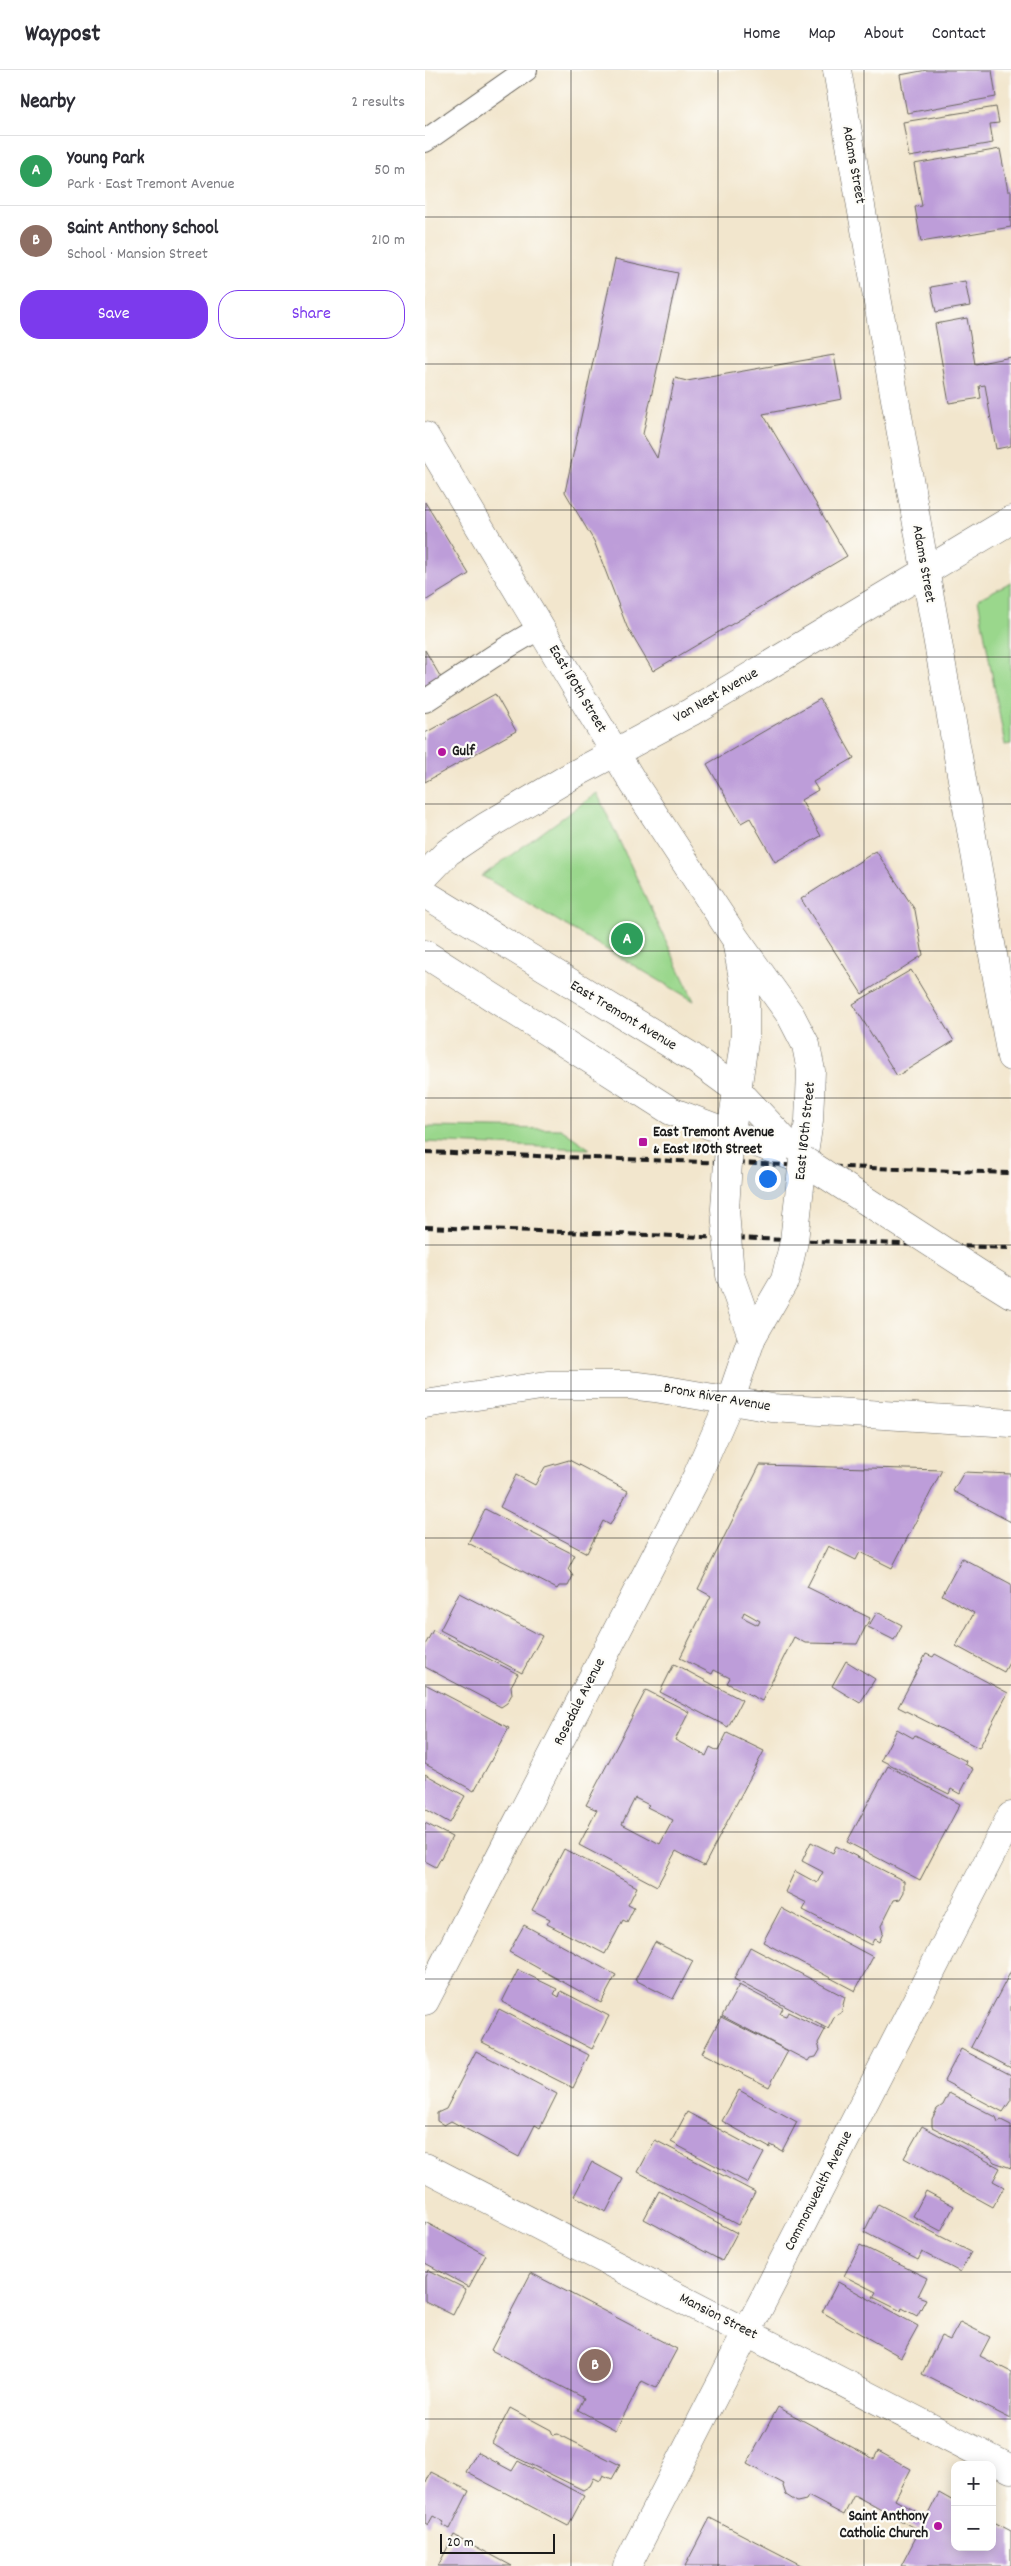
<!DOCTYPE html>
<html lang="en">
<head>
<meta charset="utf-8">
<style>
  :root { --surface:#fff; --page:#f7f7f7; --text:#2b2b33; --muted:#7c7c81; --line:#e1e1e2; --accent:#7c3aed }
  body { margin:0; font-family:Dekko,sans-serif; background:var(--page); color:var(--text) }
  .controls { position:absolute; right:15px; bottom:15px; display:grid; overflow:hidden; border-radius:10px; box-shadow:0 2px 12px #0003 }
  .controls button { width:45px; height:45px; display:grid; place-items:center; padding:0; border:0; border-bottom:1px solid var(--line); background:var(--surface); color:var(--text); font:25px sans-serif }
  .scale { position:absolute; left:15px; bottom:12px; width:115px; box-sizing:border-box; padding-left:5px; border:2px solid #1c1c1c; border-top:0; font-size:14px; line-height:18px; white-space:nowrap; color:#1c1c1c; -webkit-text-stroke:4px #fdfcf7; paint-order:stroke }
  .you { position:absolute; left:342px; top:1108px; width:18px; height:18px; margin:-12px; border:4px solid #fff; border-radius:50%; background:#1a73e8; box-shadow:0 0 0 8px #1a73e833 }
  .badge { display:grid; place-items:center; width:32px; height:32px; border-radius:50%; background:var(--accent); color:#fff; font-size:16px; font-weight:700 }
  .pin { position:absolute; translate:-50% -50%; border:2px solid #fff; box-shadow:0 1px 5px #0006 }
  .list { margin:0; padding:0; list-style:none }
  h2 { display:flex; justify-content:space-between; align-items:center; height:65px; margin:0; padding:0 20px; font-size:21px }
  h2 small { font-size:16px; font-weight:400; color:var(--muted) }
  .list li { display:grid; grid-template-columns:32px 1fr auto; gap:15px; align-items:center; box-sizing:border-box; height:70px; padding:0 20px; border-top:1px solid var(--line) }
  .list b { display:block; font-size:19px; white-space:nowrap }
  .list p { margin:0; font-size:16px; white-space:nowrap; color:var(--muted) }
  .list em { font-size:16px; font-style:normal; color:var(--muted) }
  .actions { display:flex; gap:10px; padding:15px 20px }
  .actions a { flex:1; padding:11px 0; border:1px solid var(--accent); border-radius:20px; text-align:center; font-size:18px; color:var(--accent) }
  .actions .main { background:var(--accent); color:#fff }
  .map { position:relative; flex:none; width:586px; height:2496px; overflow:hidden }
  header { display:flex; align-items:center; gap:30px; box-sizing:border-box; height:70px; padding:0 25px; background:var(--surface); border-bottom:1px solid var(--line) }
  header strong { font-size:24px }
  nav { display:flex; gap:28px; margin-inline-start:auto; font-size:18px }
  main { display:flex }
  aside { flex:1; background:var(--surface) }
  .map>svg:first-child { display:block }
  .green { fill:#9ad78c; stroke:#5b7a54 }
  .building { fill:#bd9dd9; fill-rule:evenodd }
  .lines { fill:none; stroke-linecap:round; stroke-linejoin:round }
  .service-casing { stroke:#67635a; stroke-width:24 }
  .minor-casing { stroke:#67635a; stroke-width:29 }
  .tertiary-casing { stroke:#67635a; stroke-width:29 }
  .secondary-casing { stroke:#67635a; stroke-width:29 }
  .service { stroke:#fff; stroke-width:22 }
  .minor { stroke:#fff; stroke-width:28 }
  .tertiary { stroke:#fff; stroke-width:28 }
  .secondary { stroke:#fff; stroke-width:28 }
  .rail { stroke:#1c1c1c; stroke-width:4; stroke-dasharray:8 4; stroke-linecap:butt }
  .tertiary-bridge-casing { stroke:#67635a; stroke-width:29; stroke-linecap:butt }
  .secondary-bridge-casing { stroke:#67635a; stroke-width:29; stroke-linecap:butt }
  .tertiary-bridge { stroke:#fff; stroke-width:28 }
  .secondary-bridge { stroke:#fff; stroke-width:28 }
  .grid { fill:none; stroke:#1c1c1c; stroke-width:1; stroke-opacity:0.55 }
  .poi-dot { fill:#b5179e; stroke:#fdfcf7; stroke-width:2 }
  .labels { text-anchor:middle; dominant-baseline:central; stroke-width:4.5; stroke-linejoin:round; paint-order:stroke }
  .street-label { font-size:15px; fill:#1c1c1c; stroke:#fdfcf7 }
  .poi-label { font-size:15px; font-weight:bold; fill:#1c1c1c; stroke:#fdfcf7; text-anchor:start }
</style>
</head>
<body>
<header>
<strong>Waypost</strong>
<nav><a>Home</a><a>Map</a><a>About</a><a>Contact</a></nav>
</header>
<main>
<aside>
<h2>Nearby<small>2 results</small></h2>
<ul class="list">
<li><span class="badge" style="background:#2e9e5b">A</span><div><b>Young Park</b><p>Park · East Tremont Avenue</p></div><em>50 m</em></li>
<li><span class="badge" style="background:#8d6e63">B</span><div><b>Saint Anthony School</b><p>School · Mansion Street</p></div><em>210 m</em></li>
</ul>
<div class="actions"><a class="main">Save</a><a>Share</a></div>
</aside>
<div class="map">
<svg width="586" height="2496" viewBox="0 0 586 2496">
  <rect width="100%" height="100%" fill="#fdfcf7"/>
  <filter id="ink" filterUnits="userSpaceOnUse"><feTurbulence type="fractalNoise" baseFrequency=".02" numOctaves="2"/><feDisplacementMap in="SourceGraphic" scale="10" xChannelSelector="R" yChannelSelector="G"/><feConvolveMatrix kernelMatrix="1 2 1 2 8 2 1 2 1" color-interpolation-filters="sRGB"/></filter>
  <filter id="wash" filterUnits="userSpaceOnUse"><feTurbulence type="fractalNoise" baseFrequency=".0096" numOctaves="4" result="noise"/><feDisplacementMap in="SourceGraphic" scale="20" xChannelSelector="R" yChannelSelector="G"/><feGaussianBlur stdDeviation="1.12" result="paint"/><feColorMatrix in="noise" values="0 0 0 0 0 0 0 0 0 0 0 0 0 0 0 0 0 1.4 0 .05"/><feComposite in="paint" operator="in"/></filter>
  <g filter="url(#wash)">
    <rect width="100%" height="100%" fill="#f2e6cd"/>
    <g class="green">
      <polygon points="586,512 586,674 580,675 553,529"/>
      <polygon points="172,723 269,931 57,806"/>
      <polygon points="0,1057 136,1059 165,1079 0,1072"/>
    </g>
    <g id="blocks">
      <g class="building">
        <polygon points="502,0 567,0 571,27 482,43 475,5"/>
        <polygon points="571,37 574,53 565,54 568,73 484,87 478,52"/>
        <polygon points="575,79 583,121 586,121 586,157 496,172 490,137 497,136 489,94"/>
        <polygon points="190,189 253,203 218,364 232,388 250,308 262,311 409,285 417,329 338,344 422,486 228,601 202,557 169,471 140,422"/>
        <polygon points="540,211 545,236 511,242 506,217"/>
        <polygon points="542,248 550,294 586,287 586,376 571,379 560,315 554,316 556,328 524,333 510,254"/>
        <polygon points="0,432 44,504 0,531"/>
        <polygon points="0,580 19,613 0,624"/>
        <polygon points="70,624 91,661 0,712 0,663"/>
        <polygon points="395,629 429,688 388,712 393,720 376,730 396,766 350,792 325,748 316,753 282,694"/>
        <polygon points="451,781 490,840 498,885 437,924 376,829"/>
        <polygon points="486,900 529,971 472,1006 428,934"/>
        <polygon points="144,1390 203,1421 185,1455 178,1451 162,1483 75,1437 91,1405 110,1415 120,1397"/>
        <path d="M335 1395 517 1400 467 1498 435 1482 431 1490 403 1476 382 1517 445 1548 432 1574 380 1573 369 1567 337 1631 302 1613 305 1608 289 1600 287 1604 255 1588 286 1526 273 1519ZM319 1542 335 1551 333 1555 317 1547Z"/>
        <polygon points="539,1402 586,1404 586,1452 528,1421"/>
        <polygon points="60,1439 150,1485 143,1499 148,1506 143,1516 134,1516 132,1519 43,1473"/>
        <polygon points="537,1488 586,1514 586,1589 579,1602 531,1576 549,1543 517,1525"/>
        <polygon points="34,1523 117,1566 97,1603 15,1560"/>
        <polygon points="452,1542 477,1555 469,1570 443,1557"/>
        <polygon points="8,1560 93,1604 86,1616 87,1624 82,1633 76,1637 0,1597 0,1575"/>
        <polygon points="501,1584 508,1587 510,1584 583,1623 554,1678 473,1637"/>
        <polygon points="421,1591 450,1609 435,1633 407,1616"/>
        <polygon points="249,1594 317,1630 303,1657 235,1622"/>
        <polygon points="0,1614 84,1658 49,1721 0,1694"/>
        <path d="M221 1620 264 1642 250 1670 281 1686 285 1677 293 1681 302 1663 339 1681 279 1796 251 1781 232 1816 154 1775 172 1740 161 1735ZM210 1728 224 1735 222 1737 248 1750 235 1774 197 1754Z"/>
        <polygon points="472,1659 488,1668 490,1665 541,1691 540,1694 548,1699 535,1724 526,1719 524,1724 456,1690"/>
        <polygon points="463,1696 535,1734 495,1810 422,1772"/>
        <polygon points="0,1704 40,1726 25,1753 0,1739"/>
        <polygon points="0,1753 27,1767 11,1797 0,1791"/>
        <polygon points="386,1772 408,1783 411,1776 479,1811 479,1822 475,1829 469,1830 456,1856 458,1863 454,1872 449,1869 446,1875 378,1840 382,1833 360,1822 370,1801 392,1813 398,1802 377,1791"/>
        <polygon points="139,1779 212,1817 203,1835 209,1838 202,1852 198,1850 180,1884 122,1854 125,1849 107,1840"/>
        <polygon points="356,1838 448,1887 430,1921 338,1872"/>
        <polygon points="99,1855 191,1905 176,1933 84,1882"/>
        <polygon points="230,1872 268,1891 248,1929 210,1910"/>
        <polygon points="325,1877 420,1927 416,1943 410,1946 403,1959 309,1909"/>
        <polygon points="93,1900 132,1919 129,1924 134,1927 136,1921 184,1946 167,1979 77,1932"/>
        <polygon points="586,1901 586,1998 546,1977"/>
        <polygon points="314,1915 358,1938 355,1944 361,1946 363,1942 400,1960 393,1973 395,1980 391,1987 385,1988 383,1991 297,1946"/>
        <polygon points="74,1939 164,1985 148,2018 57,1972"/>
        <polygon points="296,1947 363,1981 344,2017 277,1983"/>
        <polygon points="536,1979 586,2005 586,2030 578,2042 519,2011"/>
        <polygon points="51,1981 132,2024 115,2058 110,2055 94,2087 26,2051 19,2055 12,2051 12,2043 21,2039"/>
        <polygon points="314,2020 372,2052 357,2081 346,2075 345,2078 297,2051"/>
        <polygon points="524,2023 571,2047 573,2052 576,2050 586,2055 586,2098 569,2092 565,2087 507,2057 507,2049 512,2039 518,2035"/>
        <polygon points="262,2042 339,2083 323,2113 246,2072"/>
        <polygon points="497,2056 575,2098 568,2111 579,2117 568,2137 479,2088"/>
        <polygon points="230,2070 330,2122 313,2155 213,2102"/>
        <polygon points="167,2092 198,2109 181,2142 149,2126"/>
        <polygon points="234,2121 312,2163 297,2191 219,2149"/>
        <polygon points="501,2121 529,2136 516,2161 488,2146"/>
        <polygon points="453,2134 546,2182 535,2202 497,2182 493,2190 439,2162"/>
        <polygon points="0,2152 61,2185 44,2217 0,2193"/>
        <polygon points="435,2175 502,2208 493,2226 501,2229 492,2246 477,2238 476,2241 448,2227 451,2222 419,2206"/>
        <polygon points="3,2200 41,2219 28,2245 0,2231 0,2207"/>
        <polygon points="106,2203 252,2279 231,2318 217,2311 191,2360 153,2340 159,2328 66,2280"/>
        <polygon points="413,2212 493,2256 476,2287 397,2242"/>
        <polygon points="535,2252 565,2267 555,2286 586,2302 586,2349 497,2304 516,2266 525,2270"/>
        <polygon points="353,2337 449,2389 453,2381 486,2399 470,2430 500,2446 493,2460 429,2425 419,2445 383,2426 381,2430 372,2432 361,2425 358,2416 359,2414 322,2394"/>
        <polygon points="85,2338 126,2360 128,2365 133,2364 195,2395 187,2409 178,2405 175,2411 169,2408 165,2416 158,2420 82,2383 67,2373"/>
        <polygon points="52,2382 87,2401 93,2391 159,2426 143,2456 41,2402"/>
        <polygon points="6,2402 44,2421 25,2459 17,2455 19,2452 8,2446 3,2455 0,2453 0,2415"/>
        <polygon points="514,2423 530,2432 530,2477 567,2477 567,2451 586,2461 586,2496 476,2496"/>
        <polygon points="285,2448 378,2496 260,2496"/>
        <polygon points="29,2465 87,2496 13,2496"/>
      </g>
    </g>
  </g>
  <g filter="url(#ink)">
    <use href="#blocks" fill-opacity="0" stroke="#67635a" stroke-width="1"/>
    <g class="lines">
      <g class="service-casing">
        <g id="service">
          <polyline points="0,71 101,0"/>
          <polyline points="0,631 81,578 115,558"/>
        </g>
      </g>
      <g class="minor-casing">
        <g id="minor">
          <polyline points="412,0 586,987"/>
          <polyline points="0,806 23,782 60,757 148,705 266,642 586,450"/>
          <polyline points="0,1334 122,1315 203,1315 230,1318 347,1338 586,1353"/>
          <polyline points="0,2097 586,2399"/>
          <polyline points="202,2496 586,1746"/>
        </g>
      </g>
      <g class="tertiary-casing">
        <g id="tertiary">
          <polyline points="0,366 209,714 310,868 366,946 381,975 386,1001 384,1051 378,1090"/>
          <polyline points="304,1077 320,965 320,919 312,876"/>
          <polyline points="0,1931 271,1408 305,1331 327,1267"/>
        </g>
      </g>
      <g class="secondary-casing">
        <g id="secondary">
          <polyline points="0,824 267,987 311,1019 378,1090"/>
          <polyline points="0,884 246,1041 374,1089"/>
          <polyline points="562,1209 586,1224"/>
        </g>
      </g>
      <use href="#service" class="service"/>
      <use href="#minor" class="minor"/>
      <use href="#tertiary" class="tertiary"/>
      <use href="#secondary" class="secondary"/>
      <g class="rail">
        <polyline points="0,1082 586,1103"/>
        <polyline points="0,1157 586,1178"/>
      </g>
      <g class="tertiary-bridge-casing">
        <g id="tertiary-bridge">
          <polyline points="304,1077 300,1139 305,1205 327,1267"/>
          <polyline points="327,1267 360,1210 369,1171 378,1090"/>
        </g>
      </g>
      <g class="secondary-bridge-casing">
        <polyline id="secondary-bridge" points="378,1090 562,1209"/>
      </g>
      <use href="#tertiary-bridge" class="tertiary-bridge"/>
      <use href="#secondary-bridge" class="secondary-bridge"/>
    </g>
  </g>
  <path class="grid" d="M146 0V2496M293 0V2496M439 0V2496M0 147H586M0 294H586M0 440H586M0 587H586M0 734H586M0 881H586M0 1028H586M0 1175H586M0 1321H586M0 1468H586M0 1615H586M0 1762H586M0 1909H586M0 2056H586M0 2202H586M0 2349H586"/>
  <g class="poi-dot">
    <circle cx="17" cy="682" r="5"/>
    <rect x="213" y="1067" width="10" height="10" rx="2.5"/>
    <circle cx="513" cy="2456" r="5"/>
  </g>
  <g class="labels">
    <g class="street-label">
      <text transform="translate(428 95) rotate(80)">Adams Street</text>
      <text transform="translate(498 494) rotate(80)">Adams Street</text>
      <text transform="translate(152 619) rotate(59)">East 180th Street</text>
      <text transform="translate(291 626) rotate(-30)">Van Nest Avenue</text>
      <text transform="translate(198 946) rotate(31)">East Tremont Avenue</text>
      <text transform="translate(381 1061) rotate(-84)">East 180th Street</text>
      <text transform="translate(292 1328) rotate(10)">Bronx River Avenue</text>
      <text transform="translate(155 1632) rotate(-63)">Rosedale Avenue</text>
      <text transform="translate(394 2121) rotate(-63)">Commonwealth Avenue</text>
      <text transform="translate(293 2247) rotate(27)">Mansion Street</text>
    </g>
    <g class="poi-label">
      <text x="27" y="682">Gulf</text>
      <text x="228" y="1063">East Tremont Avenue<tspan x="228" dy="17">&amp; East 180th Street</tspan></text>
      <text x="503" y="2447" text-anchor="end">Saint Anthony<tspan x="503" dy="17">Catholic Church</tspan></text>
    </g>
  </g>
</svg>
<div class="controls">
<button>+</button>
<button>−</button>
</div>
<div class="scale">20 m</div>
<div class="you"></div>
<div class="pin badge" style="left:202px;top:869px;background:#2e9e5b">A</div>
<div class="pin badge" style="left:170px;top:2295px;background:#8d6e63">B</div>
</div>
</main>
</body>
</html>
